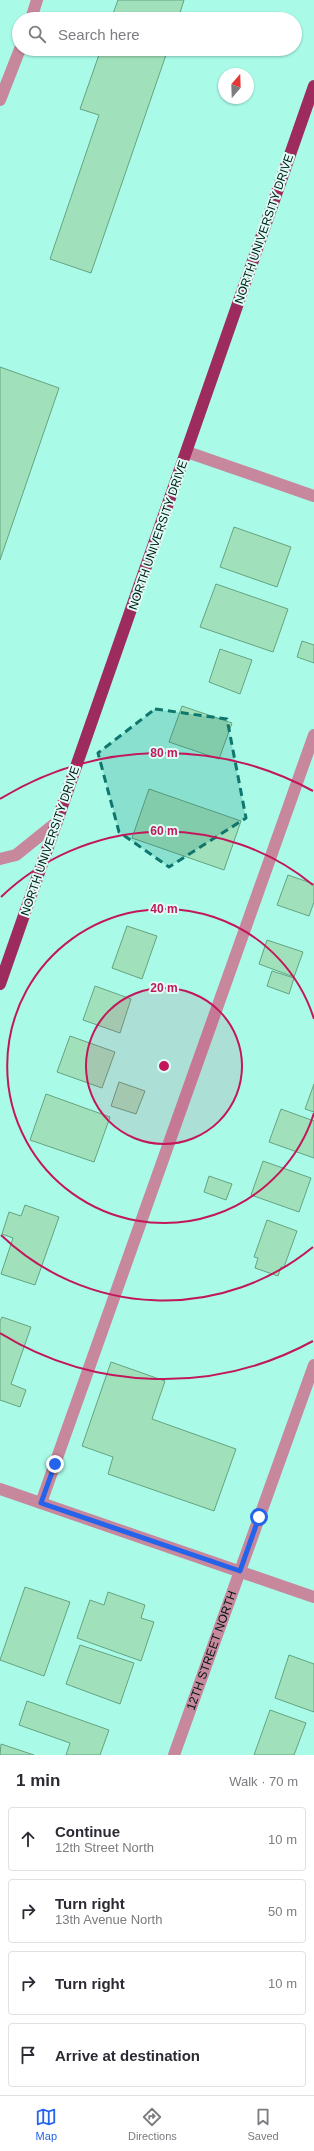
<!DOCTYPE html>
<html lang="en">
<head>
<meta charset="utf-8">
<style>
  :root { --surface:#fff; --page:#f7f7f7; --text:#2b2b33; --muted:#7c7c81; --line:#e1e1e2; --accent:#2563eb }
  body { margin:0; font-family:Helvetica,sans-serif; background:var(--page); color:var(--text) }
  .compass { position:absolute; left:218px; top:68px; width:36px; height:36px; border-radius:50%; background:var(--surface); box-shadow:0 1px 3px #0004; rotate:19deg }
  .stop { position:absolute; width:12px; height:12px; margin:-9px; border:3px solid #2563eb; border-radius:50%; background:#fff }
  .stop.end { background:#2563eb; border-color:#fff; box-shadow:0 1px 4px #0008 }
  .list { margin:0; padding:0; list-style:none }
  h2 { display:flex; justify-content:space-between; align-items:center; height:52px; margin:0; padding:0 16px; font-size:17px }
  h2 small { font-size:13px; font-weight:400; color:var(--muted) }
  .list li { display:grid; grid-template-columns:26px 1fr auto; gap:12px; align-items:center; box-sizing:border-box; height:64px; margin:0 8px 8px; padding:0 8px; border:1px solid var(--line); border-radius:4px }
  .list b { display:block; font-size:15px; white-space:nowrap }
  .list p { margin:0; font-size:13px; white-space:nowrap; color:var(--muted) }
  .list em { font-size:13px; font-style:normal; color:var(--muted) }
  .icon { flex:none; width:22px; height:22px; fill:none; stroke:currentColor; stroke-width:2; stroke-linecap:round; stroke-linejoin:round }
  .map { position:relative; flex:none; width:314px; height:1755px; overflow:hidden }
  .search { position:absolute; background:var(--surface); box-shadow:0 1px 3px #0004; left:12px; right:12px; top:12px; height:44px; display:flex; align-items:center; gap:10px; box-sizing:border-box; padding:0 14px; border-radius:22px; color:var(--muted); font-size:15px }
  .sheet { height:340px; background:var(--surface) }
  nav { display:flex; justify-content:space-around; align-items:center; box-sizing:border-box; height:56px; border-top:1px solid var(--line); background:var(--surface); font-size:11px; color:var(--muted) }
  nav a { display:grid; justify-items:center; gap:2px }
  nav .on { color:var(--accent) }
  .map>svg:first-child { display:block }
  .building { fill:#a0e1bb; stroke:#65a380 }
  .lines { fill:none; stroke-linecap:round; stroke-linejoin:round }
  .minor { stroke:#c7879c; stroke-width:12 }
  .major { stroke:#9e2b5e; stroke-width:12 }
  .route { stroke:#2563eb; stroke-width:5 }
  .marked { fill:#0f766e; fill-opacity:0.2; stroke:#0f766e; stroke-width:3; stroke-dasharray:8 5; stroke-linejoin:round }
  .ring { fill:none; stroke:#c2185b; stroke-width:2 }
  .labels { text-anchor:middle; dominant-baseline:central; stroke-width:4; stroke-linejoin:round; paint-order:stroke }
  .street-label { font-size:12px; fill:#001813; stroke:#defdf5 }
  .centre { fill:#c2185b; stroke:#defdf5; stroke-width:2 }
  .ring-label { font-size:12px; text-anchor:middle; font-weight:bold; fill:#c2185b; stroke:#defdf5; stroke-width:4; stroke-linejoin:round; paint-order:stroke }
</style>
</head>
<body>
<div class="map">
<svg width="314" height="1755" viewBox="0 0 314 1755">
  <rect width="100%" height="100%" fill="#a9fbe8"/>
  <g class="building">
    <polygon points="118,0 184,0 178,19 111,19"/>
    <polygon points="101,49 168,49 91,273 50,259 99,115 80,109"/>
    <polygon points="0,367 59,388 0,560"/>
    <polygon points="234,527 291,547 277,587 220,567"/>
    <polygon points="216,584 288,609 273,652 200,627"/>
    <polygon points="302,641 314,645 314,663 297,657"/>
    <polygon points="220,649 252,660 240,694 209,682"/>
    <polygon points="182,706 232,723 219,759 169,742"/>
    <polygon points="149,789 241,821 224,870 132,838"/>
    <polygon points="288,875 314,884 314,902 309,916 277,905"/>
    <polygon points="127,926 157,936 142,979 112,968"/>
    <polygon points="267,940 303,952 294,977 259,964"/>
    <polygon points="272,971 294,978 289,994 267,986"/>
    <polygon points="95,986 131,999 120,1033 83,1020"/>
    <polygon points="70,1036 115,1052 102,1088 57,1072"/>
    <polygon points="119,1082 145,1091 136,1114 111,1106"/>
    <polygon points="314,1084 314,1112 305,1109"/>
    <polygon points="46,1094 110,1117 94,1162 30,1140"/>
    <polygon points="281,1109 314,1121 314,1158 269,1142"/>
    <polygon points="263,1161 311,1178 299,1212 251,1195"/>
    <polygon points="209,1176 232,1184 226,1200 204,1192"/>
    <polygon points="25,1205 59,1217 35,1285 1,1274 13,1238 2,1234 9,1212 21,1216"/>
    <polygon points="267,1220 297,1231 284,1267 281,1267 278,1276 255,1268 258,1258 254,1257"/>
    <polygon points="2,1317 31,1327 11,1384 26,1390 20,1407 0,1400 0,1321"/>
    <polygon points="111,1362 165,1381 152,1419 236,1449 214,1511 108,1474 113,1457 82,1446"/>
    <polygon points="25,1587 70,1602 44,1676 0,1660"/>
    <polygon points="108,1592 145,1605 141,1618 154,1622 141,1661 77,1638 90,1600 104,1605"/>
    <polygon points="80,1645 134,1663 120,1704 66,1684"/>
    <polygon points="289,1655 314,1664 314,1712 275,1698"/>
    <polygon points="27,1701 109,1730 100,1755 66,1755 70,1743 19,1725"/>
    <polygon points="270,1710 306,1723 294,1755 254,1755"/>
    <polygon points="1,1744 34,1755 0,1755"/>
  </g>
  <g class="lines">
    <g class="minor">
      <polyline points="31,19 37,0"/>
      <polyline points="0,100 20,49"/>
      <polyline points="187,452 314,496"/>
      <polyline points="0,859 16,855 57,822"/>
      <polyline points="0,1489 314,1597"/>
      <polyline points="41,1503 314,735"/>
      <path id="s1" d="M174 1755 314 1365"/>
    </g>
    <polyline class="major" points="0,984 314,86"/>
  </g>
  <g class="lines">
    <polyline class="route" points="55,1464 41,1503 240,1571 259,1517"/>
  </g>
  <path class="marked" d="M155 709 227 719 246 818 169 867 119 832 98 753Z"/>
  <circle cx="164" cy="1066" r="78" fill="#c2185b" fill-opacity=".12"/>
  <g class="ring">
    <circle cx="164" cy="1066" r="78"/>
    <path d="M314 1113A157 157 0 1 1 314 1019"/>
    <path d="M313 1247A235 235 0 0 1 1 1235M1 897A235 235 0 0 1 313 885"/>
    <path d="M313 1341A313 313 0 0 1 0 1333M0 799A313 313 0 0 1 313 791"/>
  </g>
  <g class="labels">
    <g class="street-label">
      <text transform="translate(264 229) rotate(-71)">NORTH UNIVERSITY DRIVE</text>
      <text transform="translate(158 535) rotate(-71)">NORTH UNIVERSITY DRIVE</text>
      <text transform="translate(50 841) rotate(-71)">NORTH UNIVERSITY DRIVE</text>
      <text stroke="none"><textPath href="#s1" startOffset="111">12TH STREET NORTH</textPath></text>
    </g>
  </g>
  <circle cx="164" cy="1066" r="6" class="centre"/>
  <g class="ring-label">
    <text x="164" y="757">80 m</text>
    <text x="164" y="835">60 m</text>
    <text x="164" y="913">40 m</text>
    <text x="164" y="992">20 m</text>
  </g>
</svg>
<svg class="compass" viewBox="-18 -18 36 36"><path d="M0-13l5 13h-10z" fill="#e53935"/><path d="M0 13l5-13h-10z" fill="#7c7c81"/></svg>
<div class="stop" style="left:259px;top:1517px"></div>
<div class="stop end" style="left:55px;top:1464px"></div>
<div class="search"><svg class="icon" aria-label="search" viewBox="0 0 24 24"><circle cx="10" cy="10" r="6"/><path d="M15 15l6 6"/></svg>Search here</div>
</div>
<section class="sheet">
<h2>1 min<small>Walk · 70 m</small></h2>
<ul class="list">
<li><svg class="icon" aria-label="ahead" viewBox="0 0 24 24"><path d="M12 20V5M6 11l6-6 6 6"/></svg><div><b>Continue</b><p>12th Street North</p></div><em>10 m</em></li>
<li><svg class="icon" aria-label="right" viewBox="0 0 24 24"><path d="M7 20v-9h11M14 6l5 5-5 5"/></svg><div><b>Turn right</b><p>13th Avenue North</p></div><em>50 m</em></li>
<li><svg class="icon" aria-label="right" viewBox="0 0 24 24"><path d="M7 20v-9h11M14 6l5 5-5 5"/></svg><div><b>Turn right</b></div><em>10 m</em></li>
<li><svg class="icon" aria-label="arrive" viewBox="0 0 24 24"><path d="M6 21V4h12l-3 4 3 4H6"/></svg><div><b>Arrive at destination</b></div></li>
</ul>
</section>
<nav>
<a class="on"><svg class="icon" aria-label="map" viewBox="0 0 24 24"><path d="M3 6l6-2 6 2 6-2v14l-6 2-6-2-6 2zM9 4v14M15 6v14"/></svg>Map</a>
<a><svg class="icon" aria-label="directions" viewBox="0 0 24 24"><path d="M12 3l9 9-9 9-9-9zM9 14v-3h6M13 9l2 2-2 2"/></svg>Directions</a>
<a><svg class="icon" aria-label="saved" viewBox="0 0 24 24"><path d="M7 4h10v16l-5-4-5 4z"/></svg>Saved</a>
</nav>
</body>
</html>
